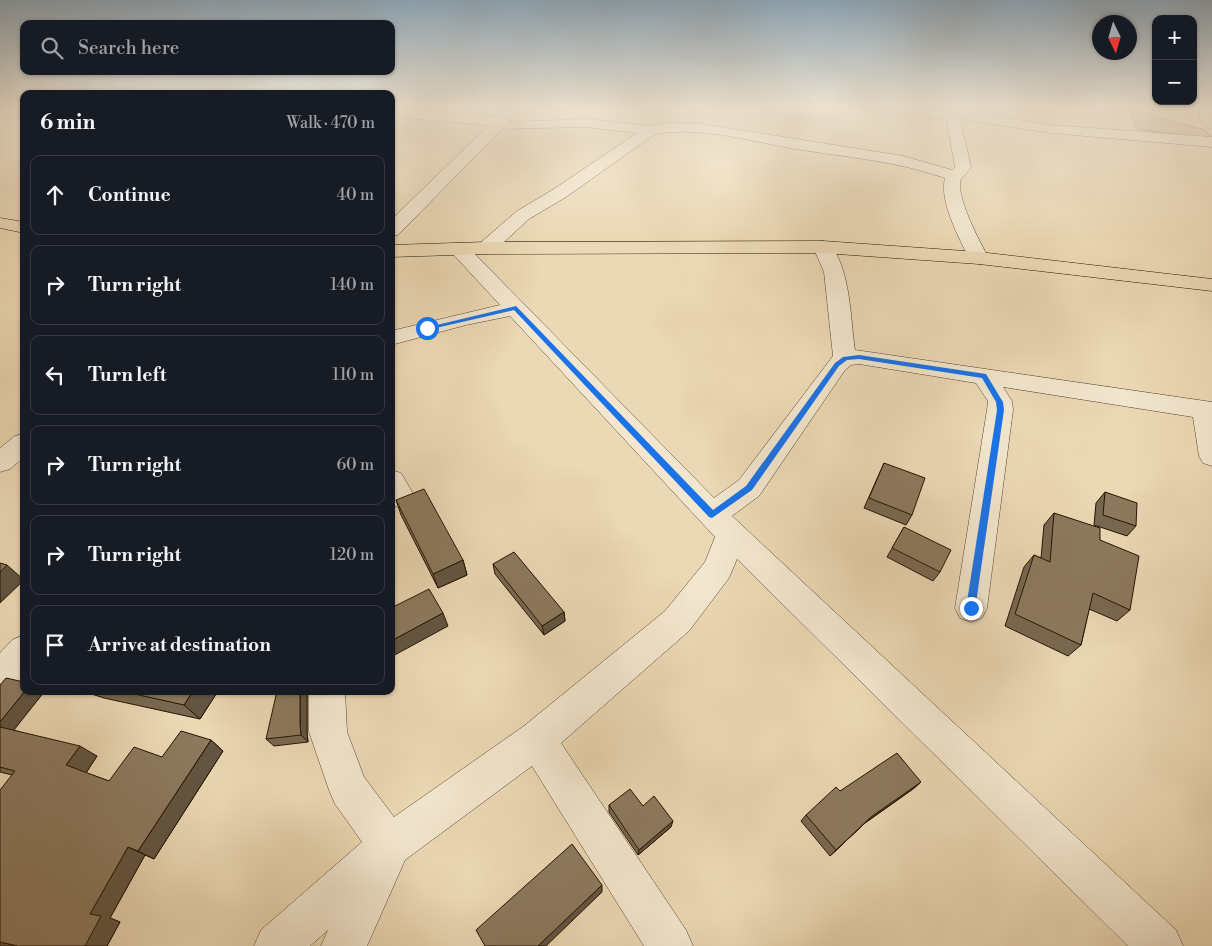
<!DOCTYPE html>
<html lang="en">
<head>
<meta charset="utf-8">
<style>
  :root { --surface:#171b24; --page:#20242c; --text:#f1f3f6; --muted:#9ea1a6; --line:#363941 }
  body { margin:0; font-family:"Libre Bodoni",serif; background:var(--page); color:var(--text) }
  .controls { position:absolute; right:15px; top:15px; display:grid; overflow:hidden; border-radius:10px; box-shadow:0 1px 4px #0004 }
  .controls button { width:45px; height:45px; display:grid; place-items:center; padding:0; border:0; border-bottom:1px solid var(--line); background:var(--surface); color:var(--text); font:25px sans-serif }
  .compass { position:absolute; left:1092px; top:15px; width:45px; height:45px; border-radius:50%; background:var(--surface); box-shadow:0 1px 4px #0004; rotate:175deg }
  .stop { position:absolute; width:15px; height:15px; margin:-11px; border:4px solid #1a73e8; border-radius:50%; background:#fff }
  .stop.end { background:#1a73e8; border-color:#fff; box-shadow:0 1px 5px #0008 }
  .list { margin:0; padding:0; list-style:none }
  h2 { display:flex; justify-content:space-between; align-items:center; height:65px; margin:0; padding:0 20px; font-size:21px }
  h2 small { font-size:16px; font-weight:400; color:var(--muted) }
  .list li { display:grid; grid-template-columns:32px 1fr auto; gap:15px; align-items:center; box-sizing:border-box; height:80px; margin:0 10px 10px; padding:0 10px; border:1px solid var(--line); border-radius:10px }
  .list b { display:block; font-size:19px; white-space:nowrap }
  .list em { font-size:16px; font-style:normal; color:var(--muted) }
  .icon { flex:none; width:28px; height:28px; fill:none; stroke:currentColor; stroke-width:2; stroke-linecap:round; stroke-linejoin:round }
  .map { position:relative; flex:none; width:1212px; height:946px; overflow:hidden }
  .search { position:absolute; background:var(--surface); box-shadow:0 1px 4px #0004; left:20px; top:20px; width:375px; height:55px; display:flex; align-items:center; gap:12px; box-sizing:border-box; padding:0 18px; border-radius:10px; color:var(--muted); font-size:19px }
  .panel { position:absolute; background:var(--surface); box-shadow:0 1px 4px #0004; left:20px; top:90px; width:375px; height:605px; border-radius:10px }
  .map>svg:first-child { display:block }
  .green { fill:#c9b795; stroke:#77654a }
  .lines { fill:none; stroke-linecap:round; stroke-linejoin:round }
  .minor-casing { stroke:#56442d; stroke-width:1 }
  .major-casing { stroke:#251300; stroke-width:1 }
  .minor { fill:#f2e6ce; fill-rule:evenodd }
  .major { fill:#ebd8b4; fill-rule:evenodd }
  .wall { fill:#786851; stroke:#251300 }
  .shaded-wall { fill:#625542; stroke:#251300 }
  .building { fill:#8c795e; stroke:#251300 }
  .route { fill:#1a73e8 }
</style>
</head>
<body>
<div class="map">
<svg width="1212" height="946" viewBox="0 0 1212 946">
  <rect width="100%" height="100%" fill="#ebd8b4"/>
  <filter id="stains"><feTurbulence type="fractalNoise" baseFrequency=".004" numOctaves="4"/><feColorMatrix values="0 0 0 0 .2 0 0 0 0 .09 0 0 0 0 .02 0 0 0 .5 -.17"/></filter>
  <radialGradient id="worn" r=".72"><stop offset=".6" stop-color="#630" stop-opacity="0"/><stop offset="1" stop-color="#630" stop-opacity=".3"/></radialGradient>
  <polygon class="green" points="1129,110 1205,130 1212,139 1137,129"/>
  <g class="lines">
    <g class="minor-casing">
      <g id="minor">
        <path d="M503 107H512L515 110 509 122 586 119 651 126 665 123 702 124 903 156 952 170 955 167 947 122 944 119 882 111 877 110 875 107H917L955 114 961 111 1051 125 1212 137V147L1051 133 960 119 971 167C968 172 964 175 961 179 954 193 981 245 989 258L986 262 979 264 972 262 969 258C959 238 939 201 945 178 897 161 846 157 795 149 750 141 702 126 655 134L566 197 529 219 493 252 486 254 479 252 476 248 479 244 517 211 554 189 637 133 586 127 502 129 398 235 391 236V220L489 125 391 117V109L497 117Z"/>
        <polygon points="1201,107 1212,107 1212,129 1207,128 1200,119"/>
        <path d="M823 241 830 243C851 273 850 315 855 350L1212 402V466L1203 463 1199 456 1193 417 1003 387 1012 401 1013 410 987 608 982 618 971 622 960 618 955 608 987 410 988 401 976 383 859 364 851 365 845 370 759 496 732 516 1176 930 1183 946H1128L737 559 729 578 689 631 561 743 686 930 693 946H644L532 766 405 860 367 946H321L328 930 310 946H254L261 930 362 842 335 804 329 790 309 732V691H345L347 732 364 777 394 817 524 726 665 611 705 562 715 537 510 316 466 325 391 345V331L500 305 452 253 449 249 452 245 459 243 466 245 714 498 739 480 833 356 824 272 813 247 816 243Z"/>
        <polygon points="24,434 24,457 10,469 0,472 0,448 15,436"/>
        <polygon points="391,470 401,473 415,497 411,505 401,508 391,505"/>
        <polygon points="24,635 24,677 12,690 0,695 0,653 12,640"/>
      </g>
    </g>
    <g class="major-casing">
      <g id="major">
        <polygon points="0,218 24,222 24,233 0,228"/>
        <polygon points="823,241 979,252 1212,279 1212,291 979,264 823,253 486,254 391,257 391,245 486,242"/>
      </g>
    </g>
    <use href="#minor" class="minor"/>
    <use href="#major" class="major"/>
  </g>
  <g class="wall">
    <polygon points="884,463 912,515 906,525 864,508"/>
    <polygon points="1105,492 1136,526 1127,536 1094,525 1096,503"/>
    <polygon points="396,500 463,560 467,575 438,588 401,515"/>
    <polygon points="1054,513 1100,540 1130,610 1117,621 1089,609 1081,645 1068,656 1005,626 1024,567 1034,555 1041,558 1044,525"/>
    <polygon points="904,527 940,572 933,581 887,557"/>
    <polygon points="493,564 564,612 565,621 544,635 495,574"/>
    <polygon points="0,685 24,691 44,692 13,730 97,756 86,773 109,781 162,757 211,740 223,751 154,859 145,855 110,918 120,922 107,946 12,775 0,772"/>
    <polygon points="82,691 218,691 200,719 104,698"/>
    <polygon points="307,692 307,732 308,742 274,746 266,739"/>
    <polygon points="921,782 913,789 865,823 830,856 801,821 806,815 840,791"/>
    <polygon points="609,805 643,806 671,827 638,855 609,812"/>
  </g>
  <g class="shaded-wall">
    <polygon points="463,560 467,575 438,588 433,574"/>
    <polygon points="7,565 24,580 0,603 0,572"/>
    <polygon points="564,612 565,621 544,635 542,626"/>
    <polygon points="443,613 448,626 391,657 391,641"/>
    <polygon points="25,691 44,692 10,735 0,729 0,722"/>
    <polygon points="193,691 218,691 200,719 184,705"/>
    <polygon points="300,691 307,692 307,732 308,742 301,735 300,724"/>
    <polygon points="211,740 223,751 154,859 138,851"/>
    <polygon points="80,746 97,756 84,776 66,765"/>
    <polygon points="921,782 913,789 865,823 830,856 871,817"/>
    <polygon points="673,821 671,827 638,855 639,850"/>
    <polygon points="128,847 145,855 110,918 120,922 107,946 85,946 90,914"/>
    <polygon points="602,885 602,892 546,946 538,946"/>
    <polygon points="0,942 17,946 0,946"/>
  </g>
  <g class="building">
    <polygon points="884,463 925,478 912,515 869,498"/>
    <polygon points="424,489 463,560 433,574 396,500"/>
    <polygon points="1105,492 1137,503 1136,526 1103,515"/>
    <polygon points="1054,513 1100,528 1100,540 1139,556 1130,610 1093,593 1081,645 1015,614 1034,555 1050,562"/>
    <polygon points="904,527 951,550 940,572 892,548"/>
    <polygon points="514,552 564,612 542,626 493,564"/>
    <polygon points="0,563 7,565 0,572"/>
    <polygon points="429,589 443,613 391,641 391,608"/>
    <polygon points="6,678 24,682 24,691 25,691 0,722 0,685"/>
    <polygon points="121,691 193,691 184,705"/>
    <polygon points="277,691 300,691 300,724 301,735 266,739"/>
    <polygon points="0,727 80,746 66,765 109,781 134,747 162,757 181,731 211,740 138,851 128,847 90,914 101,916 85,946 18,946 0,942 0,790 15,771 0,767"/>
    <polygon points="897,753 921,782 871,817 836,850 806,815 836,787 840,791"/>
    <polygon points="630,789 643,806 654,796 673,821 639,850 609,805"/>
    <polygon points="572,844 602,885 538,946 485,946 476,930"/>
  </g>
  <linearGradient id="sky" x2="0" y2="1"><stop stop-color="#8ea8bb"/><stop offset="0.45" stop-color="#f6eddd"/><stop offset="1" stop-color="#f6eddd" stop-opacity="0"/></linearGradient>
  <rect width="1212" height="239" fill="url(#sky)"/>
  <polygon class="route" points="516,306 713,510 746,486 835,363 843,357 859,355 986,374 1003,402 1004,410 975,610 968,610 966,608 997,410 996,402 982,378 859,359 847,360 839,366 752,490 712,518 709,517 514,310 427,330 424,328"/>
  <rect width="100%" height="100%" filter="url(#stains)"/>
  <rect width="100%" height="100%" fill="url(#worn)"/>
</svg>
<div class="controls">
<button>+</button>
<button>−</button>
</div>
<svg class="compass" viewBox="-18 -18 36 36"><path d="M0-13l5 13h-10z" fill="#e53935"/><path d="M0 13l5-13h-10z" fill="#9ea1a6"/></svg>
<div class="stop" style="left:427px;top:328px"></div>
<div class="stop end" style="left:971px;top:608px"></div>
<div class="search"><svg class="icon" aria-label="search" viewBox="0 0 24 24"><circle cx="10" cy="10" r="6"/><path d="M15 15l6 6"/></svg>Search here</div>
<section class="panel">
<h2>6 min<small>Walk · 470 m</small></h2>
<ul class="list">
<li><svg class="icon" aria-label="ahead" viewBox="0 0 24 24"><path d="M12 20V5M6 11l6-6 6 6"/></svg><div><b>Continue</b></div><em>40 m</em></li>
<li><svg class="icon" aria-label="right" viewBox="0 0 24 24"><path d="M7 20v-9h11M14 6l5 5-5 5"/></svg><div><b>Turn right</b></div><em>140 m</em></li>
<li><svg class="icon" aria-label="left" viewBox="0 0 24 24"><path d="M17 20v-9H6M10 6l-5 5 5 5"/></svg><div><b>Turn left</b></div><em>110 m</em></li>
<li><svg class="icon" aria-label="right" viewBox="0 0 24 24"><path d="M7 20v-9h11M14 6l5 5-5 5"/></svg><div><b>Turn right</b></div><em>60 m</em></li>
<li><svg class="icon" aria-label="right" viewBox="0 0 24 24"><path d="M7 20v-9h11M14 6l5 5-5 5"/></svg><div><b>Turn right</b></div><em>120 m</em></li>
<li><svg class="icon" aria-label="arrive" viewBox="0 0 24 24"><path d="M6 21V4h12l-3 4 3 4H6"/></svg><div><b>Arrive at destination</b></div></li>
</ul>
</section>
</div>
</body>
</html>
